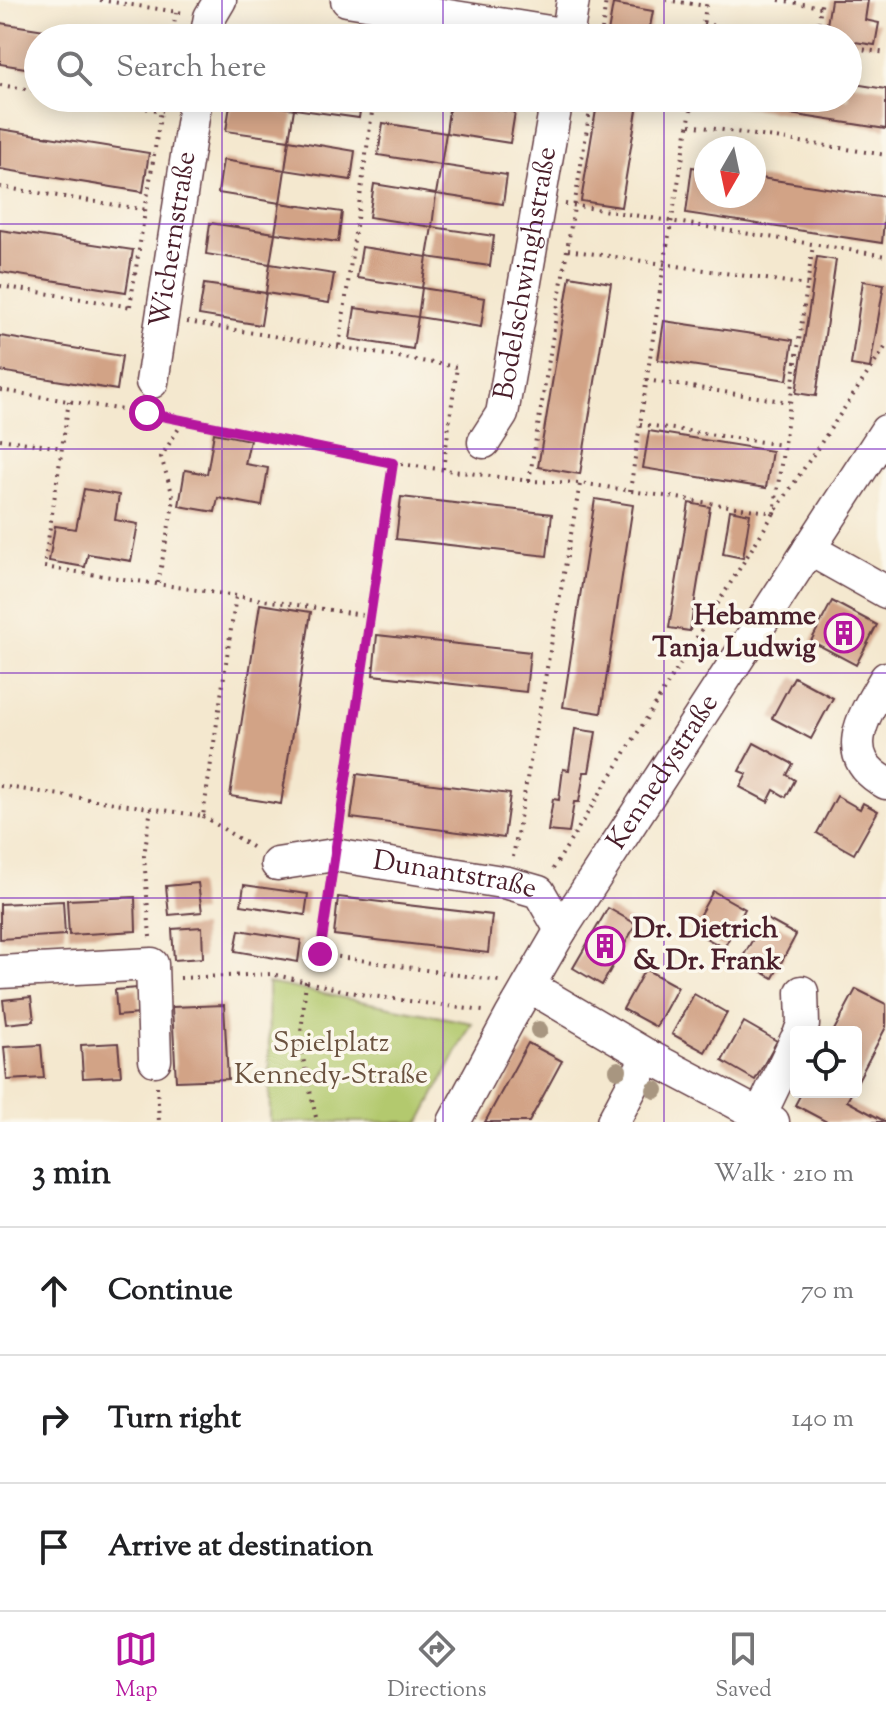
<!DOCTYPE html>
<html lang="en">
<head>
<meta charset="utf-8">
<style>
  :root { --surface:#fff; --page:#f6f6f6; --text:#202124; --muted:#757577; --line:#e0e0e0; --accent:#b5179e }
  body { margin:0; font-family:"Sorts Mill Goudy",serif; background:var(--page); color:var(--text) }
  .controls { position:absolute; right:24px; bottom:24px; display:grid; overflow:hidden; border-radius:8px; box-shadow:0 4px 20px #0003 }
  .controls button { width:72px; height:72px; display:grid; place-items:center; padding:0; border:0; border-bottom:2px solid var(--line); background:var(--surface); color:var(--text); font:40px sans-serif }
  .compass { position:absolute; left:694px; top:136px; width:72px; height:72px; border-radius:50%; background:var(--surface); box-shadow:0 4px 20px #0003; rotate:189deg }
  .stop { position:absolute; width:24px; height:24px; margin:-18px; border:6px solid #b5179e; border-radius:50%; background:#fff }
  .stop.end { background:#b5179e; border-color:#fff; box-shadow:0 2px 8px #0008 }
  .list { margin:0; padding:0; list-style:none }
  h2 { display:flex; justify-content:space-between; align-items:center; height:104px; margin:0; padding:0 32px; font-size:34px }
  h2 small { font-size:26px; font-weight:400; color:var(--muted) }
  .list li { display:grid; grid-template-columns:52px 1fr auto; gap:24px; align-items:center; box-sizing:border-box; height:128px; padding:0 32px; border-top:2px solid var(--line) }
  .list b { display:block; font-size:30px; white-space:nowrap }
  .list em { font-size:26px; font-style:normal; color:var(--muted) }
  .icon { flex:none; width:44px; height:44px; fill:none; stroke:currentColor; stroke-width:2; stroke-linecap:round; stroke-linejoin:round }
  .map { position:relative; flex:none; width:886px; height:1122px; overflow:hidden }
  .search { position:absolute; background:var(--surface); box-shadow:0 4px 20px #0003; left:24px; right:24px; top:24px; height:88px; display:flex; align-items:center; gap:20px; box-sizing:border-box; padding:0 28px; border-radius:44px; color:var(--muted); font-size:30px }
  .sheet { height:488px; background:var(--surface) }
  nav { display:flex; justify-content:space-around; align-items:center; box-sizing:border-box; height:112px; border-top:2px solid var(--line); background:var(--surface); font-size:22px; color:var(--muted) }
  nav a { display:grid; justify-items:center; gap:4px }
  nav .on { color:var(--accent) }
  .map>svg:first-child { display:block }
  .green { fill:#b3c96e; stroke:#7e744c; stroke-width:2 }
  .building { fill:#d2a386 }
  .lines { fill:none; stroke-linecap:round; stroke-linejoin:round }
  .minor-casing { stroke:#643d44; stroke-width:35 }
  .path { stroke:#643d44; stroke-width:4; stroke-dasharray:2 6; stroke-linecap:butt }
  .minor { stroke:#fff; stroke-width:32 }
  .tree { fill:#a89680 }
  .route { stroke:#b5179e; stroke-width:10 }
  .grid { fill:none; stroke:#7b2cbf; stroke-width:2; stroke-opacity:0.55 }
  .labels { text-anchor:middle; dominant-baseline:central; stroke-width:7; stroke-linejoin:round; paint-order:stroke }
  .street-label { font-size:28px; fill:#4a1f2b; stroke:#fbf7ec }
  .poi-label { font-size:28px; font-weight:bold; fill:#4a1f2b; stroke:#fbf7ec; text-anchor:end }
  .park-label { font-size:28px; fill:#6a523f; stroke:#fbf7ec }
</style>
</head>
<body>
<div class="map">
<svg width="886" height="1122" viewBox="0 0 886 1122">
  <rect width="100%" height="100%" fill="#fbf7ec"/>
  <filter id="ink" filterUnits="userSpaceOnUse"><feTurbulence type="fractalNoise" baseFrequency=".0125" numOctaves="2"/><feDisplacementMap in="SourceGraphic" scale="16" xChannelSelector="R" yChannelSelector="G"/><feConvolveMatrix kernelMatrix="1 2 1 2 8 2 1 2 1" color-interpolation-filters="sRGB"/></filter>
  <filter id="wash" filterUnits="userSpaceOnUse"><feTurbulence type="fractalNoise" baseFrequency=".006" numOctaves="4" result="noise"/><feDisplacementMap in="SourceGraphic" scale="32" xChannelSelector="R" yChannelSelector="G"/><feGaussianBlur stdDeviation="1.8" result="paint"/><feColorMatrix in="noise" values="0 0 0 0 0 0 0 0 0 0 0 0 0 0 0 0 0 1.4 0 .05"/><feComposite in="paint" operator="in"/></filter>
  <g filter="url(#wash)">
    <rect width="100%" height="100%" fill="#f4e8cf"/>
    <polygon class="green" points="268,983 472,1023 420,1122 270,1122"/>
    <g id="blocks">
      <g class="building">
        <polygon points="831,0 868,0 865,20 879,23 875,45 848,41 848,38 825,37"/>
        <polygon points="613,4 653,11 648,38 607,38"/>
        <polygon points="0,23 83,36 83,38 38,38 38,70 0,64"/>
        <polygon points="848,83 886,89 886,129 706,101 706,98 848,98"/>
        <polygon points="296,98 362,98 359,118 294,109"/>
        <polygon points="433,98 451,98 450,102 515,112 510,143 446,133 450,102"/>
        <polygon points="598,98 639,98 621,207 581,201"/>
        <polygon points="231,99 294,109 289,140 226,131"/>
        <polygon points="383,123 446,133 441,165 378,155"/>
        <polygon points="0,129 149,153 143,192 0,169"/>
        <polygon points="289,140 355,151 351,180 285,170"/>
        <polygon points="223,160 285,170 280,203 218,193"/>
        <polygon points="441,165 507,175 503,204 436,194"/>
        <polygon points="692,167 706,169 706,196 754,196 754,177 886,197 882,243 686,213"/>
        <polygon points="374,184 436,194 432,227 369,217"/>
        <polygon points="280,203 342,212 338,242 275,233 270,264 206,254 210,223 275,233"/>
        <polygon points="432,227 494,236 490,266 427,257"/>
        <polygon points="0,230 133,250 126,292 0,272"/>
        <polygon points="362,247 427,257 422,288 357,278"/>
        <polygon points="817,257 836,260 816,396 796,393"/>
        <polygon points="270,264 334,274 329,303 266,293 261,325 199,315 204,284 266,293"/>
        <polygon points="570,276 611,283 580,474 538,467"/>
        <polygon points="863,281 884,284 870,368 851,365"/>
        <polygon points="422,288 485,298 481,327 418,317"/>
        <polygon points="355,308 418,317 413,349 350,339"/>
        <polygon points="664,321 793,340 787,380 658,360"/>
        <polygon points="0,336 122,356 117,390 0,371"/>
        <polygon points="649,431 772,451 766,488 643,468"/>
        <polygon points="214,433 250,440 245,464 268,468 262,506 218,498 215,512 179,506 185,470 207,474"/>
        <polygon points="84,489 119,495 115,520 138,524 131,561 88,554 85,567 49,561 55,526 76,529"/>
        <polygon points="401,497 552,514 547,556 396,539"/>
        <polygon points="595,499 633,505 601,713 563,707"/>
        <polygon points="689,503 710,507 690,631 669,628"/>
        <polygon points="730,510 750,514 743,558 723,554"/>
        <polygon points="832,601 877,625 856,665 811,641"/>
        <polygon points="260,604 311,612 281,804 230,796"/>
        <polygon points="377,635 530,652 526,692 373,675"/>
        <polygon points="794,677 833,698 811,739 772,718"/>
        <polygon points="575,729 596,732 589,772 584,772 579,802 574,802 569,833 548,831 553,799 559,800 563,769 569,770"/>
        <polygon points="754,743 793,764 787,775 795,780 786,797 774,790 768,802 740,787 747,774 739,771"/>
        <polygon points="357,774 510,794 504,838 351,818"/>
        <polygon points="837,796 860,809 863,803 878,811 854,854 817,833"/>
        <polygon points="198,883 202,912 169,915 166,886"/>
        <polygon points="244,885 308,894 305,915 241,905"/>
        <polygon points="713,891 745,909 724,948 691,930"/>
        <polygon points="135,897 136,931 69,935 67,900"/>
        <polygon points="338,897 492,915 488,953 334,935"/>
        <polygon points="63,901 65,935 0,939 0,904"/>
        <polygon points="608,908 636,924 602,985 573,968"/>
        <polygon points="765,918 796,935 773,978 741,960"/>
        <polygon points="202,927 203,958 174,960 172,929"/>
        <polygon points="239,930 301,940 298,962 235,951"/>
        <polygon points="645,969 678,987 656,1027 623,1009"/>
        <polygon points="137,988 140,1014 117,1016 115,990"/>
        <polygon points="856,989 886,1004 886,1027 856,1084 856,1032 833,1032"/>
        <polygon points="694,994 727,1013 705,1052 672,1034"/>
        <polygon points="31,997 34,1021 6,1024 3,1000"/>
        <polygon points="224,1005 228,1079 176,1081 172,1007"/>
        <polygon points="744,1022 777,1041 755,1080 722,1061"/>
        <polygon points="118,1043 121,1076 83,1078 81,1045"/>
        <polygon points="528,1043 562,1061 529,1122 485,1122"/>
        <polygon points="41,1045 44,1078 7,1080 4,1047"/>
        <polygon points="802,1092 852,1092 847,1101 886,1122 827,1122 795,1105"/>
      </g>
    </g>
  </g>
  <g filter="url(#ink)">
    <use href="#blocks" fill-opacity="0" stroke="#643d44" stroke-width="2"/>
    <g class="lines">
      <g class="minor-casing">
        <g id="minor">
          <polyline points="347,0 568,35"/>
          <polyline points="206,38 210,17 220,0"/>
          <polyline points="567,38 573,0"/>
          <path id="s1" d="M152 382 196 98"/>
          <path id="s2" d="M484 442 502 414 557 98"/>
          <polyline points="809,549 886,592"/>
          <path d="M886 678C864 715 836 756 886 783"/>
          <path id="s3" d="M277 864 334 855 508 883 539 892 561 930"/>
          <polyline points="0,972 152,964 155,1060"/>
          <polyline points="529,986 648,1056 773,1122"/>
          <polyline points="800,1032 803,1025 802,992"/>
          <polyline points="760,1115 796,1040"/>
          <path id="s4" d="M454 1122 511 1016 561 930 886 431"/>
          <polyline points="613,1122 648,1056"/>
        </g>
      </g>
      <g class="path">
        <polyline points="100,0 184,13"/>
        <polyline points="666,0 706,6"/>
        <polyline points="779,0 821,7"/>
        <polyline points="703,24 792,38"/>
        <polyline points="172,38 176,13"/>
        <polyline points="601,38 606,0"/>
        <polyline points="701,38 707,0"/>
        <polyline points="816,38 822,0"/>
        <polyline points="848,47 886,53"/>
        <polyline points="0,85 38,91"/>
        <polyline points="83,98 163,111"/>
        <polyline points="374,98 339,347 457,367 443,469"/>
        <polyline points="690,125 886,155"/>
        <polyline points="0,187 148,210"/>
        <polyline points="565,204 886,256"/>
        <polyline points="568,250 807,285"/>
        <polyline points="0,286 132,307"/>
        <polyline points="130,306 163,98"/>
        <polyline points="187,322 339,347"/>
        <polyline points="646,380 789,402"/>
        <polyline points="0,390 184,420 393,463 529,481 580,483 774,513 813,245"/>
        <polyline points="69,401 44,567 370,616"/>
        <polyline points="640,424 782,445"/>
        <polyline points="0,439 62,448"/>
        <polyline points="529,481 592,98"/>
        <polyline points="630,491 664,264 693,98"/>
        <polyline points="158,583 174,499 161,457 184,420"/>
        <polyline points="0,786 203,816 236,596"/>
        <polyline points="203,816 255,849"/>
        <polyline points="338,829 393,463"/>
        <polyline points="513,857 580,484"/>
        <polyline points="553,869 774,513 886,346"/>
        <polyline points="329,885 320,954 499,981"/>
        <polyline points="150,937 144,856 151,808"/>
        <polyline points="180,978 271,974 365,995 483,1011"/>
        <polyline points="306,981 300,1044 317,1122"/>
        <polyline points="157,1086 159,1122"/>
      </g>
      <use href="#minor" class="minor"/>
    </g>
    <g class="tree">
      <circle cx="539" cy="1030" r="9"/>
      <circle cx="618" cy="1070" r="9"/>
      <circle cx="655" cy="1090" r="9"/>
    </g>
  </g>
  <g class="lines" filter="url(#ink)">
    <polyline class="route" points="147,413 393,463 320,954"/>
  </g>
  <path class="grid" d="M222 0V38M443 0V38M664 0V38M222 98V1122M443 98V1122M664 98V1122M0 224H886M0 449H886M0 673H886M0 898H886"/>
  <defs>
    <g id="building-ring" transform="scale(2)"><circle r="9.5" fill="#fbf7ec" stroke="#b5179e" stroke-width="1.5"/><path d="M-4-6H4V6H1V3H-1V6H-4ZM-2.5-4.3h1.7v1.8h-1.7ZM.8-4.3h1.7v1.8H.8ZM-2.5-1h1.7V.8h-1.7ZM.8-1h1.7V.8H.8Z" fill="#b5179e"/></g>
  </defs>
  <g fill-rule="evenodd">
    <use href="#building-ring" x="844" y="633"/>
    <use href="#building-ring" x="605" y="946"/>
  </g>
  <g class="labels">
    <g class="street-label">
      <text stroke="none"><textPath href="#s1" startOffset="144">Wichernstraße</textPath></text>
      <text stroke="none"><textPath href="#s2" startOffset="176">Bodelschwinghstraße</textPath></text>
      <text stroke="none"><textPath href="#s4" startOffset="408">Kennedystraße</textPath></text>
      <text stroke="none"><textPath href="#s3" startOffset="180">Dunantstraße</textPath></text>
    </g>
    <g class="poi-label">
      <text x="816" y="617">Hebamme<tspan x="816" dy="32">Tanja Ludwig</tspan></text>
      <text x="633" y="930" text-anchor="start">Dr. Dietrich<tspan x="633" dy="32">&amp; Dr. Frank</tspan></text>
    </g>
    <g class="park-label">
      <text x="331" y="1044">Spielplatz<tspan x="331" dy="32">Kennedy-Straße</tspan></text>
    </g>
  </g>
</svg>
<div class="controls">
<button><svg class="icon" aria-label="locate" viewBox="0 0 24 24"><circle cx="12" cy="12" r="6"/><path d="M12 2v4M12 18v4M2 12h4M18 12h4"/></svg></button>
</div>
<svg class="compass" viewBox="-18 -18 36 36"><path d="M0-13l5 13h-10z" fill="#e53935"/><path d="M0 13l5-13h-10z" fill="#757577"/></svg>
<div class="stop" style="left:147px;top:413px"></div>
<div class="stop end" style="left:320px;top:954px"></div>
<div class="search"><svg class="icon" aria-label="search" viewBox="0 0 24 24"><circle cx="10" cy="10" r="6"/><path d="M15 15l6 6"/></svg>Search here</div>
</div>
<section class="sheet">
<h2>3 min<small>Walk · 210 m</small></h2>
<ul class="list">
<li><svg class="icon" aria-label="ahead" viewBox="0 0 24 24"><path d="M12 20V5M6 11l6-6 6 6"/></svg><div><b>Continue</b></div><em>70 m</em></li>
<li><svg class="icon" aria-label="right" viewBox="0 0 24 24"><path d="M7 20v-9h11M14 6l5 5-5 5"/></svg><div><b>Turn right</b></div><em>140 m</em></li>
<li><svg class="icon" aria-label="arrive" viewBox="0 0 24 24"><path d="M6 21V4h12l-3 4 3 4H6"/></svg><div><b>Arrive at destination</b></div></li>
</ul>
</section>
<nav>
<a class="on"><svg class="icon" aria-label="map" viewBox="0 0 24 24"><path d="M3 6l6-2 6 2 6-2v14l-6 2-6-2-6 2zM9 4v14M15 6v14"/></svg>Map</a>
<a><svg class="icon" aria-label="directions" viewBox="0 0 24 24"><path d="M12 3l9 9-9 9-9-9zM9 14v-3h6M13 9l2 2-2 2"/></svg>Directions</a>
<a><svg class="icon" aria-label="saved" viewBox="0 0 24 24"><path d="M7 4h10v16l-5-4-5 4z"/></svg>Saved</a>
</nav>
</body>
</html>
